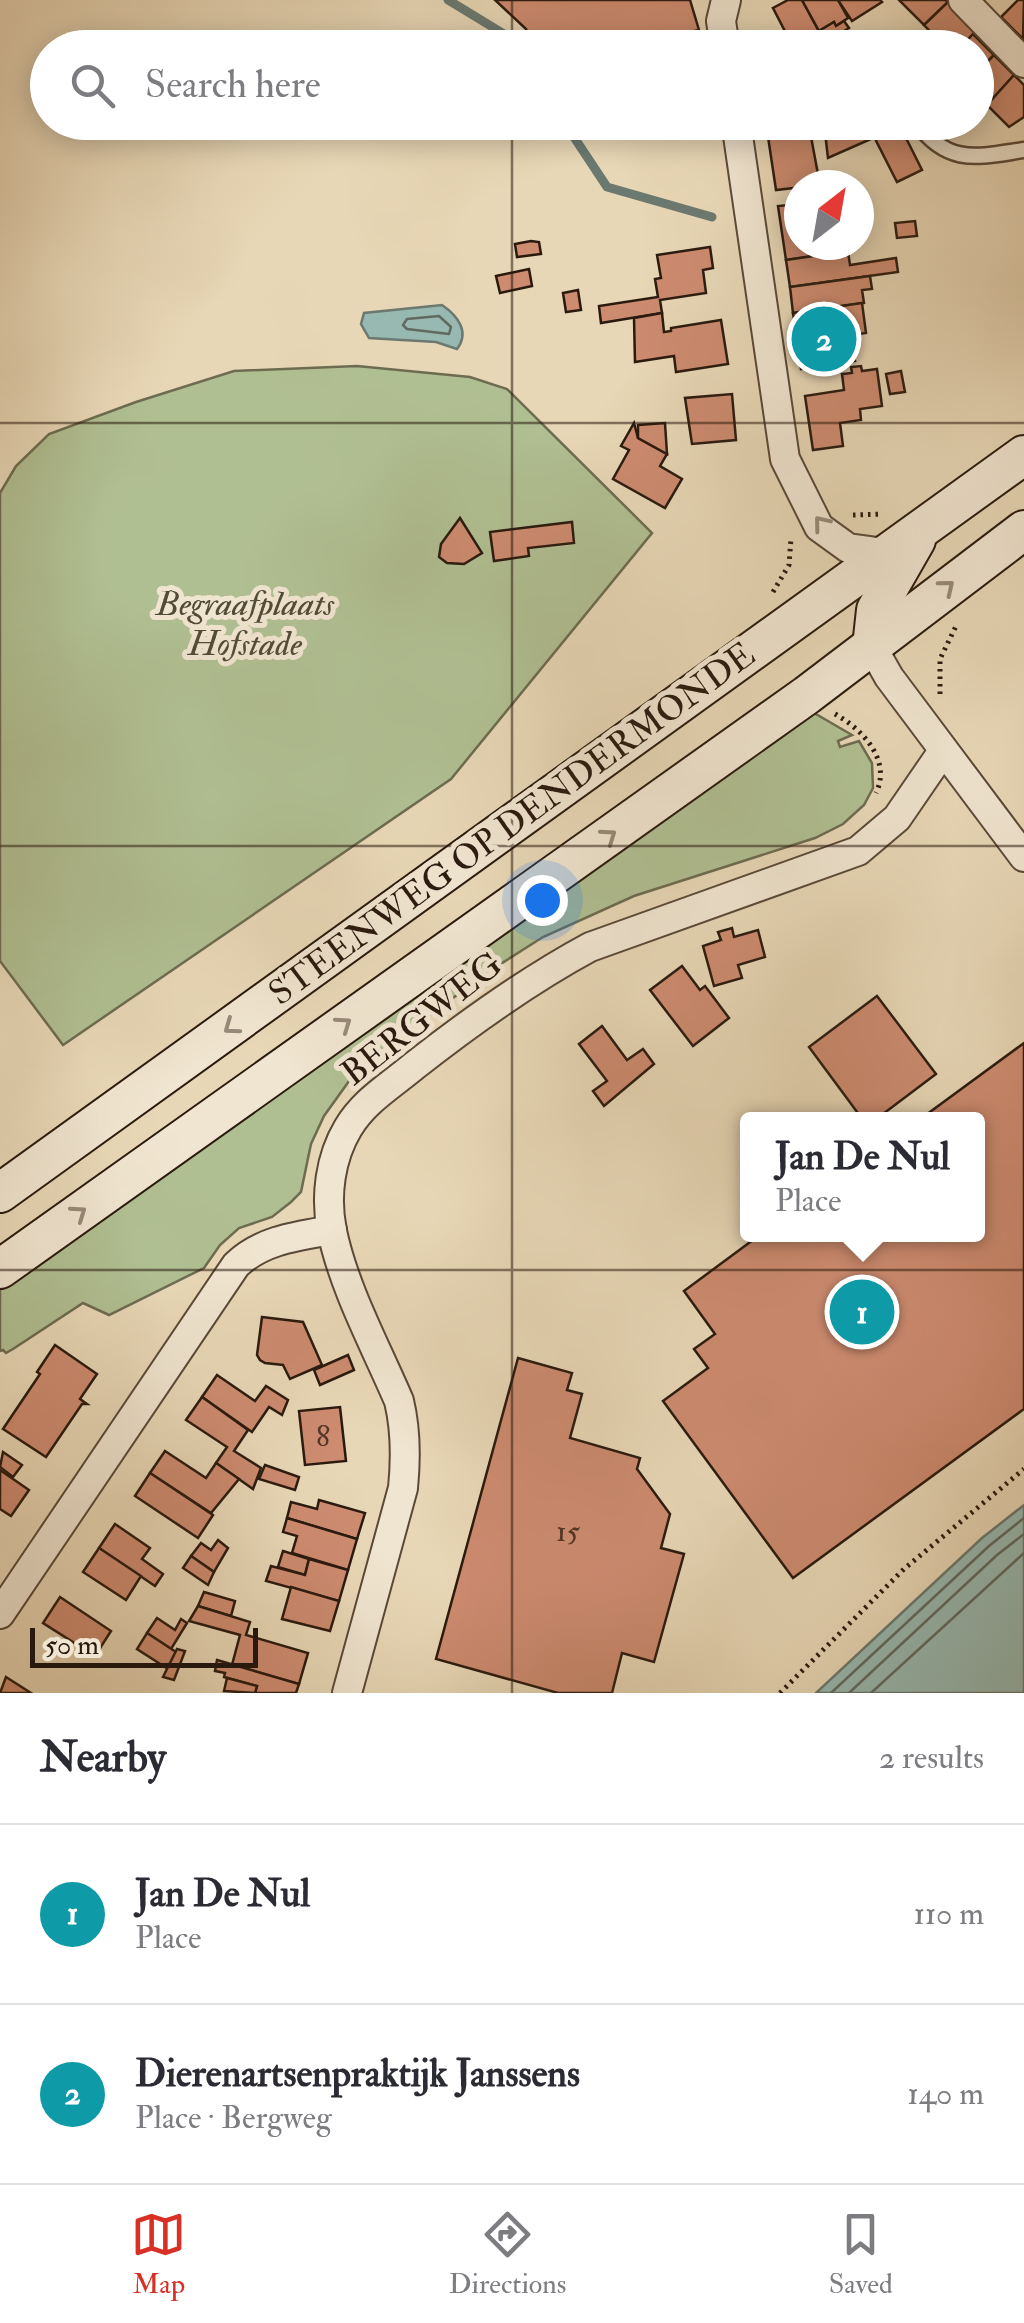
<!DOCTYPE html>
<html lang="en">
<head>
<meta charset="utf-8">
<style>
  :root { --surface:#fff; --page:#f7f7f7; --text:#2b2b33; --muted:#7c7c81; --line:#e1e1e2; --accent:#d93025 }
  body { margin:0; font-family:"IM FELL Double Pica",serif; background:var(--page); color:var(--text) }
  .compass { position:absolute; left:784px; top:170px; width:90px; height:90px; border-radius:50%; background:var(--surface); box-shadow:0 5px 25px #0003; rotate:31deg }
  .scale { position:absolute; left:30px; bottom:25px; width:228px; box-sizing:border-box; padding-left:10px; border:5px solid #2a1a0e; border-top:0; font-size:28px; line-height:35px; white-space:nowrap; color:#2a1a0e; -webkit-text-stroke:8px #f0e5d0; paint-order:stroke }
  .you { position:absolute; left:542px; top:900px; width:35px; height:35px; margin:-25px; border:8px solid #fff; border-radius:50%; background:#1a73e8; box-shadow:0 0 0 15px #1a73e833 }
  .badge { display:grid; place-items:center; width:65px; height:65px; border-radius:50%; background:var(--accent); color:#fff; font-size:32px; font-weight:700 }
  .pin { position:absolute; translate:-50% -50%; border:5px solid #fff; box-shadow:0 2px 10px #0006 }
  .popup { position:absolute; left:740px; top:1112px; width:245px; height:130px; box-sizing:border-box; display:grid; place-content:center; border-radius:10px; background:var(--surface); filter:drop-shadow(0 2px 8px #0005); font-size:32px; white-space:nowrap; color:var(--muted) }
  .popup b { font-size:38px; color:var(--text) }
  .popup::after { content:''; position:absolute; left:50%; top:100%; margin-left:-20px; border:20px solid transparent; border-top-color:var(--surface) }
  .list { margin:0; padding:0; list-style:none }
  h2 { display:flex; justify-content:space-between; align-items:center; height:130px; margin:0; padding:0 40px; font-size:42px }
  h2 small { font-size:32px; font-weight:400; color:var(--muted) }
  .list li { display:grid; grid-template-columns:65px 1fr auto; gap:30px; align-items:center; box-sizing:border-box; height:180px; padding:0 40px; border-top:2px solid var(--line) }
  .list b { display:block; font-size:38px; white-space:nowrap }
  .list p { margin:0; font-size:32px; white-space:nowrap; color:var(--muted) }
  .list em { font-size:32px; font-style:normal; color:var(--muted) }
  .icon { flex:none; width:55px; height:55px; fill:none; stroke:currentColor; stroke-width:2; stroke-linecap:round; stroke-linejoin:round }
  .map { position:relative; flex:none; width:1024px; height:1693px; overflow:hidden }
  .search { position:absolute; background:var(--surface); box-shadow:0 5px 25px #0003; left:30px; right:30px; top:30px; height:110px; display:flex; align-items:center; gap:25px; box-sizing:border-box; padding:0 35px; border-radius:55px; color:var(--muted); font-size:38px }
  .sheet { height:490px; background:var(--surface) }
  nav { display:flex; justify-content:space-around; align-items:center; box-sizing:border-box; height:140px; border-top:2px solid var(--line); background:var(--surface); font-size:28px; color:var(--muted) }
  nav a { display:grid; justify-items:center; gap:5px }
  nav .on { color:var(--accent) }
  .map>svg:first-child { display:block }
  .green { fill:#b0bf92; stroke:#6d6c50; stroke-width:2.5 }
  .water { fill:#97b9b1; stroke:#6b7970; stroke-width:2.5 }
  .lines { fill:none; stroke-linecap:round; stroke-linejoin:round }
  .shore { stroke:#606a60; stroke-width:2.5 }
  .stream { stroke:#6b7970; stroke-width:9 }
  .building { fill:#cd8b70; stroke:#2a1a0e; stroke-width:2.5 }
  .service-casing { stroke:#5a4938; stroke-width:19 }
  .minor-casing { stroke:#5a4938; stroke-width:32 }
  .secondary-casing { stroke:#2a1a0e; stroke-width:42 }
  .path { stroke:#2a1a0e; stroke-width:5; stroke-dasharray:2.5 5; stroke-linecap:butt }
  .service { stroke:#f0e5d0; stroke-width:14 }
  .minor { stroke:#f0e5d0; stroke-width:28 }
  .secondary { stroke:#f0e5d0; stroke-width:38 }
  .oneway { stroke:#978a79 }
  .grid { fill:none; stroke:#2a1a0e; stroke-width:2.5; stroke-opacity:0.55 }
  .labels { text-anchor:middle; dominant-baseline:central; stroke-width:10; stroke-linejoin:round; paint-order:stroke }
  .number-label { font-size:30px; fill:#533626 }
  .park-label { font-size:35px; font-style:italic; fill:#524c36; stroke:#f0e5d0 }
  .street-label { font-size:35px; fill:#2a1a0e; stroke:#f0e5d0 }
</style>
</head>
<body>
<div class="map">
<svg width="1024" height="1693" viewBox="0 0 1024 1693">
  <rect width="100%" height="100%" fill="#e8d7b6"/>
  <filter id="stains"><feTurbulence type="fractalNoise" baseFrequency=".002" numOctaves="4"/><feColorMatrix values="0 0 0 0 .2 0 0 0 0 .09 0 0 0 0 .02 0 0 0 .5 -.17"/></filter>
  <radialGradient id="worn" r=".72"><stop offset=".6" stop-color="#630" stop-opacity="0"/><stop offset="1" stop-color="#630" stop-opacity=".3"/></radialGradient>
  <g class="green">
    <polygon points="357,366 470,377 507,389 652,533 451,779 63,1045 0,961 0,493 16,466 49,434 136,402 234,371"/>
    <polygon points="809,710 852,735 838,741 840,747 859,741 872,763 873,788 864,805 843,824 815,838 634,896 543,937 485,974 357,1070 324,1116 311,1144 301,1192 291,1202 272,1217 239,1228 220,1245 204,1268 109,1315 83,1303 13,1349 6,1353 3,1350 0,1351 0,1290"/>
  </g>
  <g class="water">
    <path d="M442 305C458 316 470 332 457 349L436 342 369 338 361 324 364 313Z"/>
    <polygon points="1024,1505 1024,1693 816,1693 982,1538"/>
  </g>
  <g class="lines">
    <g class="shore">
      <polygon points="439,316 451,327 449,334 407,329 403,325 407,319"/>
      <polyline points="831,1693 989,1546 1024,1518"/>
      <polyline points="849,1693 997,1555 1024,1534"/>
      <polyline points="871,1693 1024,1553"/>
    </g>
    <g class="stream">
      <polyline points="448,0 504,34 513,48"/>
      <polyline points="564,122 607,187 712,217"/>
    </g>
  </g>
  <g class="building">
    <polygon points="495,0 690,0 699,30 695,31 699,46 553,48 551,41 530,44 526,29"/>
    <polygon points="788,0 802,0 828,48 788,48 792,45 773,8"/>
    <polygon points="802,0 838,0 848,18 836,26 834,22 819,31"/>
    <polygon points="838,0 880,0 882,2 852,21"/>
    <polygon points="899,0 945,0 948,2 924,25"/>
    <polygon points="1018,0 1024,0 1023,39 1001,17"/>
    <polygon points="948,2 976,31 960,48 946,48 924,25"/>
    <polygon points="844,21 849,28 825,43 819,31 834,22 836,26"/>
    <polygon points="973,34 994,55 976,73 976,48 960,48"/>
    <polygon points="994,55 1014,75 987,105 976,95 976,73"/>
    <polygon points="1014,75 1024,85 1024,117 1009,127 987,105"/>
    <polygon points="866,122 873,138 828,158 824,124"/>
    <polygon points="898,122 922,170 897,182 867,123"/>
    <polygon points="809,126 820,185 776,190 767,130"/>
    <polygon points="799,204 799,245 824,245 826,254 786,260 778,206"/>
    <polygon points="915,221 917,236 897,238 895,223"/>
    <polygon points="531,241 539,242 541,254 517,257 515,244"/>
    <polygon points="710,247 713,268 703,270 706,293 660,300 662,313 601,323 599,306 658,297 655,279 661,278 657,255"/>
    <polygon points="848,251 850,265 896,258 898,272 790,287 786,260"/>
    <polygon points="529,269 532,286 500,293 496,276"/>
    <polygon points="870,276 872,289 862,290 864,303 793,313 790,287"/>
    <polygon points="578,290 581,310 566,312 563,293"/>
    <polygon points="862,303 866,333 851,335 855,361 801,369 793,313"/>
    <polygon points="662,313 664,332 671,331 671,328 721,320 728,364 676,372 674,356 635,362 634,318"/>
    <polygon points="861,366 862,371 877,369 882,406 860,409 861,420 840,423 843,446 813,450 805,396 844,390 842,374 852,373 851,367"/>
    <polygon points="901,371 905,392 890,394 886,374"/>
    <polygon points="732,394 736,440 692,444 685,398"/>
    <polygon points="634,423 638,438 667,454 660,466 682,479 665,508 613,479 629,450 621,446"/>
    <polygon points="665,423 667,454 638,438 638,425"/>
    <polygon points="460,518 482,553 464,564 447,563 439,557 441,544"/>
    <polygon points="572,522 574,543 528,548 529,556 494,561 490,532"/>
    <polygon points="732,928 734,937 758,930 765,957 738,965 742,978 714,986 703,946 721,940 718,932"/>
    <polygon points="682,966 700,990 705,986 729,1018 693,1046 650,990"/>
    <polygon points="877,996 936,1074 875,1120 863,1120 809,1047"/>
    <polygon points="602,1026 627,1060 643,1049 654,1064 604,1106 593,1091 607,1081 579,1044"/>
    <polygon points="1024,1043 1024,1409 793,1578 663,1401 708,1368 694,1349 715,1334 684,1291 761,1234 977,1234 977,1120 919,1120"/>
    <polygon points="262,1317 303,1322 322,1365 290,1379 283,1365 265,1363 260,1360 257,1355"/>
    <polygon points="55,1345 97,1374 80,1399 87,1404 82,1404 46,1457 3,1429 40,1374 37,1372"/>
    <polygon points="348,1355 354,1370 320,1385 314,1370"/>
    <polygon points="518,1358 572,1373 567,1390 582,1394 570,1438 640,1458 637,1469 670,1514 661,1548 684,1554 654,1662 622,1653 612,1693 558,1693 436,1659"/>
    <polygon points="217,1375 255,1401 266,1386 288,1400 282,1415 269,1407 252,1432 202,1397"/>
    <polygon points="202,1397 248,1430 234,1451 261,1468 253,1489 216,1463 227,1447 186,1420"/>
    <polygon points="340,1407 346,1461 305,1465 299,1411"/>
    <polygon points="165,1451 206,1478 216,1463 239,1479 211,1513 150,1473"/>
    <polygon points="3,1452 22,1465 13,1477 0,1467"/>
    <polygon points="265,1465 299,1477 295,1490 259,1479"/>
    <polygon points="0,1470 29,1490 11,1516 0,1509"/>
    <polygon points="150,1473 213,1515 198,1538 135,1496"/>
    <polygon points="319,1500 365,1513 357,1539 287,1518 291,1502 317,1509"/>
    <polygon points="287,1518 357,1539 348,1570 292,1553 297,1536 283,1532"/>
    <polygon points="115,1524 150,1548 142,1559 163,1574 155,1586 99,1548"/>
    <polygon points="218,1540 228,1548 214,1572 191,1556 201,1543 211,1550"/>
    <polygon points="99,1548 141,1576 126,1600 83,1572"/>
    <polygon points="283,1551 309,1559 305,1575 278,1567"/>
    <polygon points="191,1556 214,1572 208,1585 183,1568"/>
    <polygon points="309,1559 348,1570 339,1601 266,1581 271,1566 305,1575"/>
    <polygon points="291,1587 339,1601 330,1631 282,1619"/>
    <polygon points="204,1592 235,1601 231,1616 198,1606"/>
    <polygon points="60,1597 111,1631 95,1656 43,1623"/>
    <polygon points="198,1606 250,1622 246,1635 308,1653 299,1684 232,1665 240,1635 189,1621"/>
    <polygon points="157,1618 175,1630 181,1619 187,1623 171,1649 147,1633"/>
    <polygon points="147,1633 176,1652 168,1669 137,1649"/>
    <polygon points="177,1649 185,1651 174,1680 163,1677"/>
    <polygon points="217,1660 299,1684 296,1693 255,1693 257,1686 224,1677 225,1673 215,1671"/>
    <polygon points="6,1677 31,1693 0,1693"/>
    <polygon points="227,1678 257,1686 255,1693 224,1691"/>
  </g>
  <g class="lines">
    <g class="service-casing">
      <path id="service" d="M916 122C948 166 977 157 1024 150"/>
    </g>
    <g class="minor-casing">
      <g id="minor">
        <polyline points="963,0 1024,63"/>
        <polyline points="725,48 721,21 726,0"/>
        <polyline points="736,122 785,459 819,527 848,548 885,553"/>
        <polyline points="872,647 889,677 1024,857"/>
        <path d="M0 1614 236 1265C262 1240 297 1236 332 1230"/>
        <path d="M347 1693 403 1488C406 1458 406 1430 399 1401 376 1347 344 1289 332 1231 325 1197 330 1158 348 1128 364 1101 390 1086 414 1066 470 1022 527 981 590 947L858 851 897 818 943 751"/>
      </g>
    </g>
    <g class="secondary-casing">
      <g id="secondary">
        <polyline points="872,647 876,610 916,540"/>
        <polyline points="0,1193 1024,455"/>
        <polyline points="0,1269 807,695 1024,530"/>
      </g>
    </g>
    <g class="path">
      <polyline points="853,515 882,514"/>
      <polyline points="773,592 789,565 791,538"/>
      <polyline points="940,694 940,659 957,624"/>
      <path d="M835 714C862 729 892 760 876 793"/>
      <polyline points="780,1693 904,1569 1024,1469"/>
    </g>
    <use href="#service" class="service"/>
    <use href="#minor" class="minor"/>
    <use href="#secondary" class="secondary"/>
  </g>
  <defs><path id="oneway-chevron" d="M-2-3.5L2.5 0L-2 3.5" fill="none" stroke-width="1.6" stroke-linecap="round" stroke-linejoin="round" transform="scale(2.5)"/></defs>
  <g class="oneway">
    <use href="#oneway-chevron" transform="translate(821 523) rotate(-129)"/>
    <use href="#oneway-chevron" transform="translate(947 587) rotate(-39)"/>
    <use href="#oneway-chevron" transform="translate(609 836) rotate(-35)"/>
    <use href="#oneway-chevron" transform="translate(344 1024) rotate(-35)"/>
    <use href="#oneway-chevron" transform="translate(231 1027) rotate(144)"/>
    <use href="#oneway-chevron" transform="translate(79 1213) rotate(-35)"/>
  </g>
  <path class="grid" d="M512 0V48M512 122V1693M0 423H1024M0 846H1024M0 1270H1024"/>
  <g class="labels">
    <g class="number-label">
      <text x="323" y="1436">8</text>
      <text x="568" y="1531">15</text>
    </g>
    <g class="park-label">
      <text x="245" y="604">Begraafplaats<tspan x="245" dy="40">Hofstade</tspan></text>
    </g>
    <g class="street-label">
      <text transform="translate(512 824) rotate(-36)">STEENWEG OP DENDERMONDE</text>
      <text transform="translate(422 1019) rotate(-38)">BERGWEG</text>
    </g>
  </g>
  <rect width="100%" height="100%" filter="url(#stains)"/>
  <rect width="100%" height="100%" fill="url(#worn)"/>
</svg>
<svg class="compass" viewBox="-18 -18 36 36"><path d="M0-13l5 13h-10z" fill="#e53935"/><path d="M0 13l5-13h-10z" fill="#7c7c81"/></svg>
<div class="scale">50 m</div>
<div class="you"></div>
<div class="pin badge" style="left:862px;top:1312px;background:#0f9aa8">1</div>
<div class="popup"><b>Jan De Nul</b>Place</div>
<div class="pin badge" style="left:824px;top:339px;background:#0f9aa8">2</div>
<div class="search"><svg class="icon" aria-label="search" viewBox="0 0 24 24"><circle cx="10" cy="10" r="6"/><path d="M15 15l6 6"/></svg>Search here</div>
</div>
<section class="sheet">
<h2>Nearby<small>2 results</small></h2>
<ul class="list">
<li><span class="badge" style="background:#0f9aa8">1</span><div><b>Jan De Nul</b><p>Place</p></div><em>110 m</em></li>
<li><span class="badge" style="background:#0f9aa8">2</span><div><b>Dierenartsenpraktijk Janssens</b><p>Place · Bergweg</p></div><em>140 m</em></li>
</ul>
</section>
<nav>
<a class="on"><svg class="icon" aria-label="map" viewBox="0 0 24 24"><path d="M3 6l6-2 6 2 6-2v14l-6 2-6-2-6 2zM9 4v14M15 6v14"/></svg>Map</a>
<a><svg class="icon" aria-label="directions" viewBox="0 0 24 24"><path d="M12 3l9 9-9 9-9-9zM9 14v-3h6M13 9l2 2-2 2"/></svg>Directions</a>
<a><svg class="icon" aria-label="saved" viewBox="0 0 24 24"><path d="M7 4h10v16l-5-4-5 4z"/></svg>Saved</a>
</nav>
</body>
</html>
